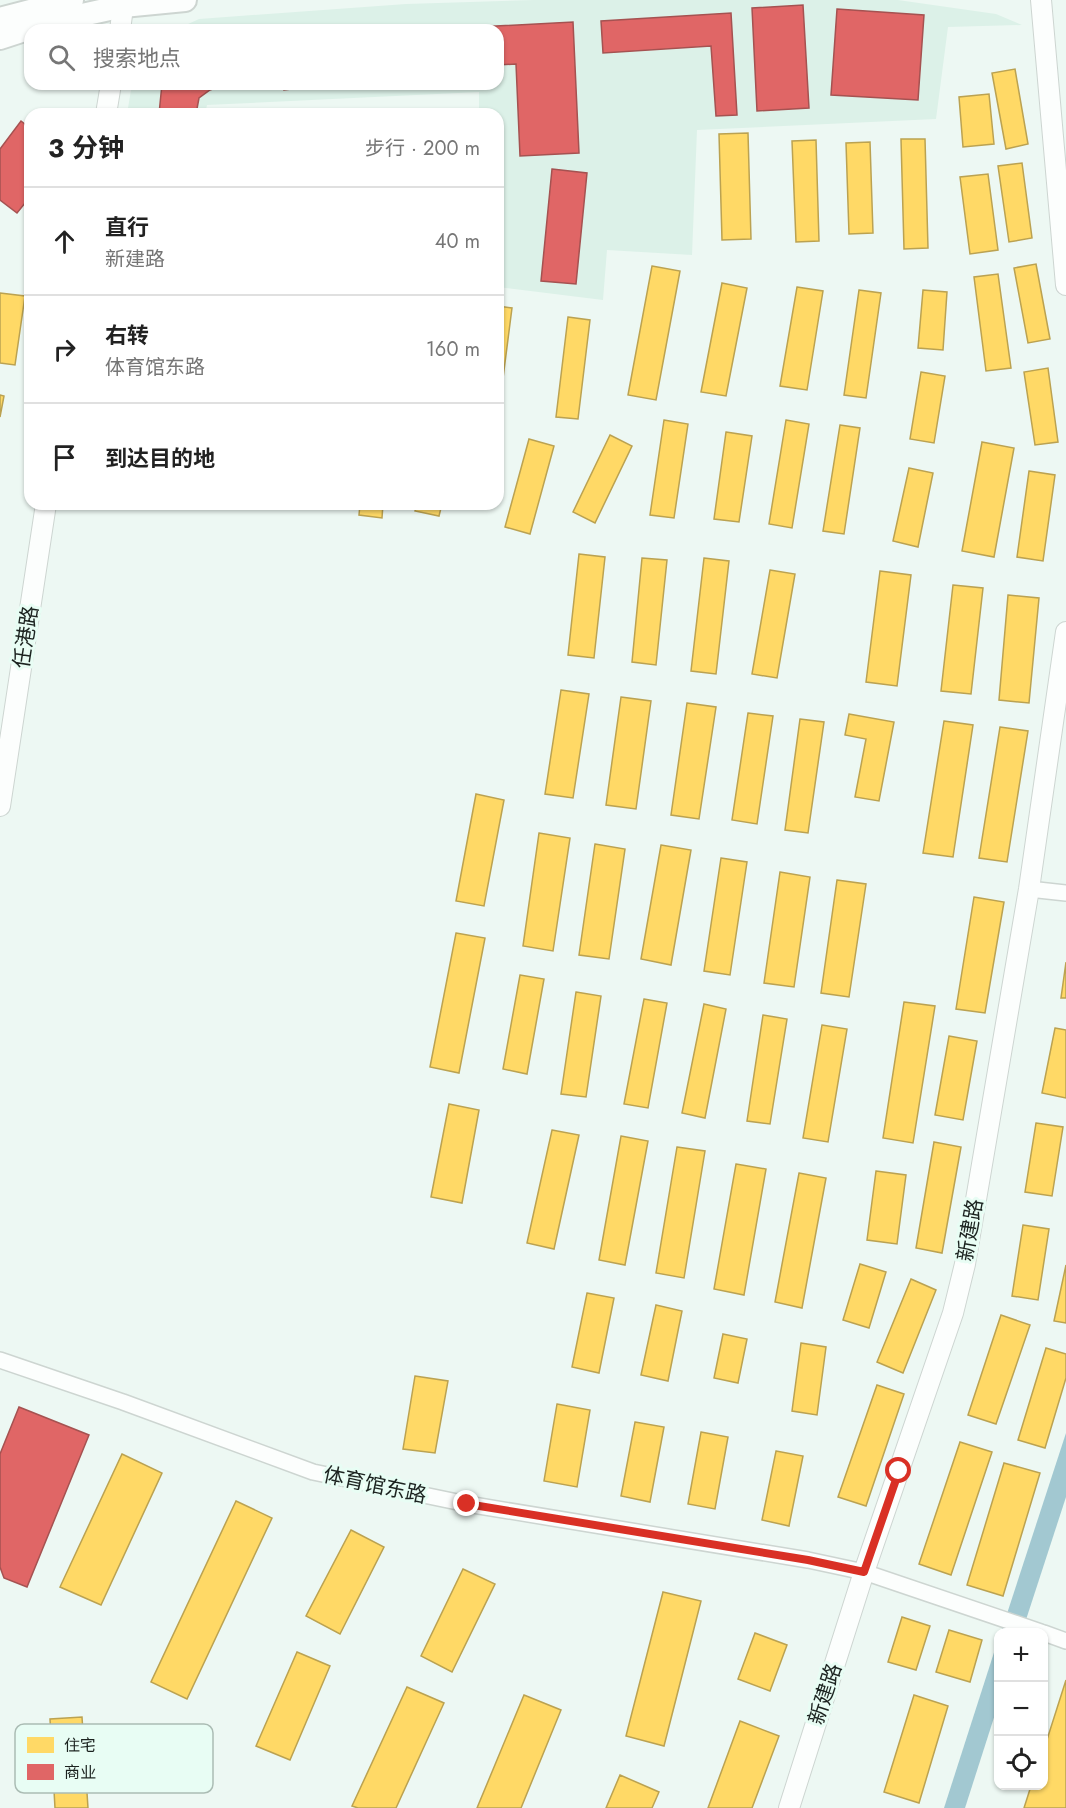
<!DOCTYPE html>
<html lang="zh">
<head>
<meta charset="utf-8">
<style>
  :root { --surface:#fff; --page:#f2f2f2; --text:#222; --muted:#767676; --line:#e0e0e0 }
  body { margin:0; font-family:Jost,"Noto Sans SC",sans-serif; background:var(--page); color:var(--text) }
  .controls { position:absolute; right:18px; bottom:18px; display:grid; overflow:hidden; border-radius:12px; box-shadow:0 2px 4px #0004 }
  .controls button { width:54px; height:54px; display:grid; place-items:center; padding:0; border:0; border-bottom:2px solid var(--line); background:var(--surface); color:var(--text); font:30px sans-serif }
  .stop { position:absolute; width:18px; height:18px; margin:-14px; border:4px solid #d93025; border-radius:50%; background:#fff }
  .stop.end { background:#d93025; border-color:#fff; box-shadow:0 2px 6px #0008 }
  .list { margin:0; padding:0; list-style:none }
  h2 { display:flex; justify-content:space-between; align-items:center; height:78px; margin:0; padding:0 24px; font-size:26px }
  h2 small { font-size:20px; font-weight:400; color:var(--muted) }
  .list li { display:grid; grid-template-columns:39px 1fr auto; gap:18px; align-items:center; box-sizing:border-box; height:108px; padding:0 24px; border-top:2px solid var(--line) }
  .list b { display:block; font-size:22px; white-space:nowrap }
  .list p { margin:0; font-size:20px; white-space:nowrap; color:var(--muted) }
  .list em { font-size:20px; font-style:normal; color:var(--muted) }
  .icon { flex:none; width:33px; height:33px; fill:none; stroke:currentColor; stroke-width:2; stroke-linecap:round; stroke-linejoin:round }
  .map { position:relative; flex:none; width:1066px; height:1808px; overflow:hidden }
  .search { position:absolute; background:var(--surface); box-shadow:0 2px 4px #0004; left:24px; top:24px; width:480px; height:66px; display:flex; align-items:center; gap:15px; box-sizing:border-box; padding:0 21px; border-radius:18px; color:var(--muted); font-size:22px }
  .panel { position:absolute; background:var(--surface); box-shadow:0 2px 4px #0004; left:24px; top:108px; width:480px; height:402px; border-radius:18px }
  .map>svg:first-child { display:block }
  .built { fill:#dcf1e8 }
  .water { fill:#a2c8d1 }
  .homes { fill:#ffd966; stroke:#bba251; stroke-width:1.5 }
  .shops { fill:#e06666; stroke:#a55251; stroke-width:1.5 }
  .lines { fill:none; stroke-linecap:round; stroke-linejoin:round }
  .minor-casing { stroke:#cdd5d1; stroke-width:18 }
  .tertiary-casing { stroke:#cdd5d1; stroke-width:22 }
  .secondary-casing { stroke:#cdd5d1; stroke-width:26 }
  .minor { stroke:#fcfefd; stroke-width:15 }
  .tertiary { stroke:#fcfefd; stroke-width:20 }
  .secondary { stroke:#fcfefd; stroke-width:22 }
  .route { stroke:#d93025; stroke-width:8 }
  .labels { text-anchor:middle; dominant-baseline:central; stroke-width:6; stroke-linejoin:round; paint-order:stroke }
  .street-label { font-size:21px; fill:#1c2320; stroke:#e8fdf4 }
  .key { fill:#e8fdf4; stroke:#abbcb4; stroke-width:1.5 }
  .key-label { font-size:16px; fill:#1c2320 }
</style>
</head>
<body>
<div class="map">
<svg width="1066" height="1808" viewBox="0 0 1066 1808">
  <rect width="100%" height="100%" fill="#edf8f3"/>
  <polygon class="built" points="534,0 898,0 996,14 1022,25 948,27 936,119 697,130 692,255 607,250 603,300 498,287 498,114 479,114 479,92 207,105 205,114 127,114 132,84 498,84 498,30 175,30 199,19 406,4"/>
  <g class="water">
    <polygon points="1066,1433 1066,1497 1022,1632 1001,1632"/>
    <polygon points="998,1640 998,1705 965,1808 944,1808"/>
  </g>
  <g class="homes">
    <polygon points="1015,69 1028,144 1006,149 992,73"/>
    <polygon points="989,94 994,144 963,147 959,97"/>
    <polygon points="748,133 751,239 722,240 719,134"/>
    <polygon points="901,139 925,139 928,248 904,249"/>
    <polygon points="816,140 819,241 796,242 792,141"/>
    <polygon points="870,142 873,233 849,234 846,143"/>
    <polygon points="1022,163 1032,238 1009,242 998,166"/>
    <polygon points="988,174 998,250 970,254 960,177"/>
    <polygon points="1036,264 1050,339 1028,343 1014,268"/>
    <polygon points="652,266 680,271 656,400 628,395"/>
    <polygon points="998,274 1011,368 986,371 974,277"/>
    <polygon points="722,283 747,288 726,396 701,392"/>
    <polygon points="797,287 823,291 807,390 780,386"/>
    <polygon points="859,290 881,293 866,398 844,395"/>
    <polygon points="923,290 947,292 943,350 918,348"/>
    <polygon points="0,293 25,296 15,365 0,363"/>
    <polygon points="498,306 512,308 503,378 498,377"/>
    <polygon points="568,317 590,320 578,419 556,417"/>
    <polygon points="1048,368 1058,442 1035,445 1024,372"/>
    <polygon points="921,372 945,376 934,443 910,439"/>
    <polygon points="0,395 4,396 0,417"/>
    <polygon points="664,420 688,424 674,518 650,515"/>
    <polygon points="786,420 809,424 792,528 769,524"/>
    <polygon points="840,425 860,428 844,534 823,531"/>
    <polygon points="726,432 752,436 739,522 714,519"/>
    <polygon points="610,435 632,446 595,523 573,512"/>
    <polygon points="529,439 554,446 530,534 505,527"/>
    <polygon points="982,442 1014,448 994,557 962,551"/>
    <polygon points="909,468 933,473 918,547 893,541"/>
    <polygon points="1029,471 1055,475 1043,561 1017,557"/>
    <polygon points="360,504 383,504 382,518 359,515"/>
    <polygon points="417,504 442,504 439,516 415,511"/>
    <polygon points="579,554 605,557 594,658 568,655"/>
    <polygon points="642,558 667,560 656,665 632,662"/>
    <polygon points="704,558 729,561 716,674 691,671"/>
    <polygon points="770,570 795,574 777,678 752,674"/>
    <polygon points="880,571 911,575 897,686 866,682"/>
    <polygon points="953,585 983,588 971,694 941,691"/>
    <polygon points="1008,595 1039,598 1029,703 999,700"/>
    <polygon points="561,690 589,694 573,798 545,794"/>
    <polygon points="621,697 651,701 636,809 606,805"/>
    <polygon points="687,703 716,707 699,819 671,815"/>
    <polygon points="748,713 773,716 757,824 732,820"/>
    <polygon points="849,714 894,722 879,801 855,797 866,739 845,735"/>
    <polygon points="800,719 824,722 808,833 785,830"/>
    <polygon points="944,721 973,725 953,857 923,853"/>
    <polygon points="1000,727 1028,731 1007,862 979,858"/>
    <polygon points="476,794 504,800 484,906 456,901"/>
    <polygon points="539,833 570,838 553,951 523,946"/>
    <polygon points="595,844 625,849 609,959 579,955"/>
    <polygon points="661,845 691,850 671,965 641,959"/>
    <polygon points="721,858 747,862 730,975 704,971"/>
    <polygon points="780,872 810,877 794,987 764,983"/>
    <polygon points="837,880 866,884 849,997 821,993"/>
    <polygon points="974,897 1004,902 985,1013 956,1009"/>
    <polygon points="456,933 485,938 459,1073 430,1067"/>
    <polygon points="1066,962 1066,998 1061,998"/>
    <polygon points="520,975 544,979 527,1074 503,1069"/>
    <polygon points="576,992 601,996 586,1097 561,1094"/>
    <polygon points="644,999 667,1003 648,1108 624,1104"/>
    <polygon points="904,1002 935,1006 913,1143 883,1138"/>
    <polygon points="704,1004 726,1009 705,1118 682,1113"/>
    <polygon points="763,1015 787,1019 770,1124 747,1121"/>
    <polygon points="822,1025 847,1029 828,1142 803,1138"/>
    <polygon points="1055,1028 1066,1030 1066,1098 1042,1093"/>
    <polygon points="949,1036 977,1041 963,1120 935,1115"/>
    <polygon points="449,1104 479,1110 462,1203 431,1197"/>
    <polygon points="1036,1123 1063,1127 1052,1196 1025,1192"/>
    <polygon points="552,1130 579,1135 554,1249 527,1243"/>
    <polygon points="621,1136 648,1141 625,1265 599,1260"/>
    <polygon points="934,1142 961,1147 942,1253 916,1248"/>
    <polygon points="677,1147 705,1151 684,1278 656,1273"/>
    <polygon points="736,1164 766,1169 744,1295 714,1289"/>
    <polygon points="876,1171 906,1175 897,1244 867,1240"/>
    <polygon points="799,1173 826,1178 802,1308 775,1302"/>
    <polygon points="1023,1225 1049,1229 1038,1300 1012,1296"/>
    <polygon points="860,1264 886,1272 869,1328 843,1320"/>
    <polygon points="1066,1265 1066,1323 1054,1321"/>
    <polygon points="911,1279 936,1290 903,1373 877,1362"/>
    <polygon points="587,1293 614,1298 599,1373 572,1367"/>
    <polygon points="656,1305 682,1311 668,1381 641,1375"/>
    <polygon points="1001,1315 1030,1325 996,1424 968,1415"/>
    <polygon points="723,1334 747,1339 738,1383 714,1378"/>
    <polygon points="801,1343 826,1347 817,1415 792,1411"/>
    <polygon points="1046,1348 1066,1354 1066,1378 1045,1448 1018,1440"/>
    <polygon points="415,1376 448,1381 435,1453 403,1449"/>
    <polygon points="877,1385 904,1394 866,1506 838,1497"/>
    <polygon points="557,1404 590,1410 577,1487 544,1481"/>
    <polygon points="635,1422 664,1427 650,1502 621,1496"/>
    <polygon points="701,1432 728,1437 715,1509 688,1504"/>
    <polygon points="960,1442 992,1452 951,1575 919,1564"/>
    <polygon points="776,1451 803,1456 789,1526 762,1520"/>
    <polygon points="122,1454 162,1473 101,1605 60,1587"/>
    <polygon points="1004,1463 1040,1473 1003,1596 967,1585"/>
    <polygon points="236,1501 272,1518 187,1699 151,1682"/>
    <polygon points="351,1530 384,1547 340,1634 306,1616"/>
    <polygon points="463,1569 495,1584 452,1672 421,1656"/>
    <polygon points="663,1592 701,1601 664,1746 626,1736"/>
    <polygon points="902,1617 930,1626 916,1670 888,1662"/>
    <polygon points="949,1630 982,1640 970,1682 936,1672"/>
    <polygon points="755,1633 787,1645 770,1691 738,1679"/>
    <polygon points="297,1652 330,1666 290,1760 256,1746"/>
    <polygon points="1066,1680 1066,1808 1024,1808 1031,1786 1044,1786 1044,1749"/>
    <polygon points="407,1687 444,1703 396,1808 358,1808 352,1806"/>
    <polygon points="524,1695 561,1710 521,1808 477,1808"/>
    <polygon points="914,1695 948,1706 919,1803 884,1792"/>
    <polygon points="82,1717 88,1808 55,1808 50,1719"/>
    <polygon points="740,1721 779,1736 752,1808 708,1808"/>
    <polygon points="620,1775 659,1792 652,1808 606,1808"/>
  </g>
  <g class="shops">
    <polygon points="803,5 809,108 757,111 752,8"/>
    <polygon points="837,9 924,15 918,100 831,95"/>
    <polygon points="731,13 737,115 716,116 711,46 603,53 601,21"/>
    <polygon points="573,22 579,153 520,156 516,64 498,65 498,30 479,30 478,27"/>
    <polygon points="162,84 227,84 210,90 199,98 196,114 159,114"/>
    <polygon points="284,84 333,84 284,90"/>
    <polygon points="21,121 30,128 30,197 17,213 0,200 0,149"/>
    <polygon points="552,169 587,173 576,284 541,281"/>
    <polygon points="19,1407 89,1435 27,1587 4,1578 0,1567 0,1454"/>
  </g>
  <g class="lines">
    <g class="minor-casing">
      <g id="minor">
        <polyline points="1029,889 1066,893"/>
        <polyline points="0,1360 123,1402 313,1472 467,1504 808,1560 864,1572 1041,1632"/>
        <polyline points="1044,1633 1066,1641"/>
      </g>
    </g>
    <g class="tertiary-casing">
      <g id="tertiary">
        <polyline points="1041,0 1066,285"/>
        <polyline points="120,30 124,0"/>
        <polyline points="106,114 111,84"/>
        <polyline points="0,806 46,504"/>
        <polyline points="789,1808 864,1572 953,1313 965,1264 1029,889 1066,632"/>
      </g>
    </g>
    <g class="secondary-casing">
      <g id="secondary">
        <polyline points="0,19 72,0"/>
        <polyline points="0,38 46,23 123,6 185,0"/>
      </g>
    </g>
    <use href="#minor" class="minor"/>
    <use href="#tertiary" class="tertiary"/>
    <use href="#secondary" class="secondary"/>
  </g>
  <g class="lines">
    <polyline class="route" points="467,1504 808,1560 864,1572 899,1471"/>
  </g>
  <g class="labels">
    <g class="street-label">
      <text transform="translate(26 637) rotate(-81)">任港路</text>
      <text transform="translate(970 1230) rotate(-80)">新建路</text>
      <text transform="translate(375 1485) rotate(12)">体育馆东路</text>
      <text transform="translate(825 1694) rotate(-72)">新建路</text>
    </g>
  </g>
  <rect x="15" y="1724" width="198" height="69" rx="9" class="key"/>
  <rect x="27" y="1737" width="27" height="16" fill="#ffd966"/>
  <rect x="27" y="1764" width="27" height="16" fill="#e06666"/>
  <g class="key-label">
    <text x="64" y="1751">住宅</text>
    <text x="64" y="1778">商业</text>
  </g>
</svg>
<div class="controls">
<button>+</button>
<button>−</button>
<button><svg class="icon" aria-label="locate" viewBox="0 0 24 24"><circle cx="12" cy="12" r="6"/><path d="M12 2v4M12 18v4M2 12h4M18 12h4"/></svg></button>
</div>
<div class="stop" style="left:899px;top:1471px"></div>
<div class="stop end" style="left:467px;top:1504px"></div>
<div class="search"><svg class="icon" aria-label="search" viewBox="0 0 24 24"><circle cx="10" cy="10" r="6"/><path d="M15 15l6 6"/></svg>搜索地点</div>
<section class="panel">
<h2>3 分钟<small>步行 · 200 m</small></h2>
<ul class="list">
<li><svg class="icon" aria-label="ahead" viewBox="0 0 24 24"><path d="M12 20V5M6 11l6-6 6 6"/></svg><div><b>直行</b><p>新建路</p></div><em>40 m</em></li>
<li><svg class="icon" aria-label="right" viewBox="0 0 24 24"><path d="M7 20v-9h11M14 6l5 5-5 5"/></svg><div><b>右转</b><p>体育馆东路</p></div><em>160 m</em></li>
<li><svg class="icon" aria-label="arrive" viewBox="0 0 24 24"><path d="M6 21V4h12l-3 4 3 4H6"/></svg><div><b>到达目的地</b></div></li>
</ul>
</section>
</div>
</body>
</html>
